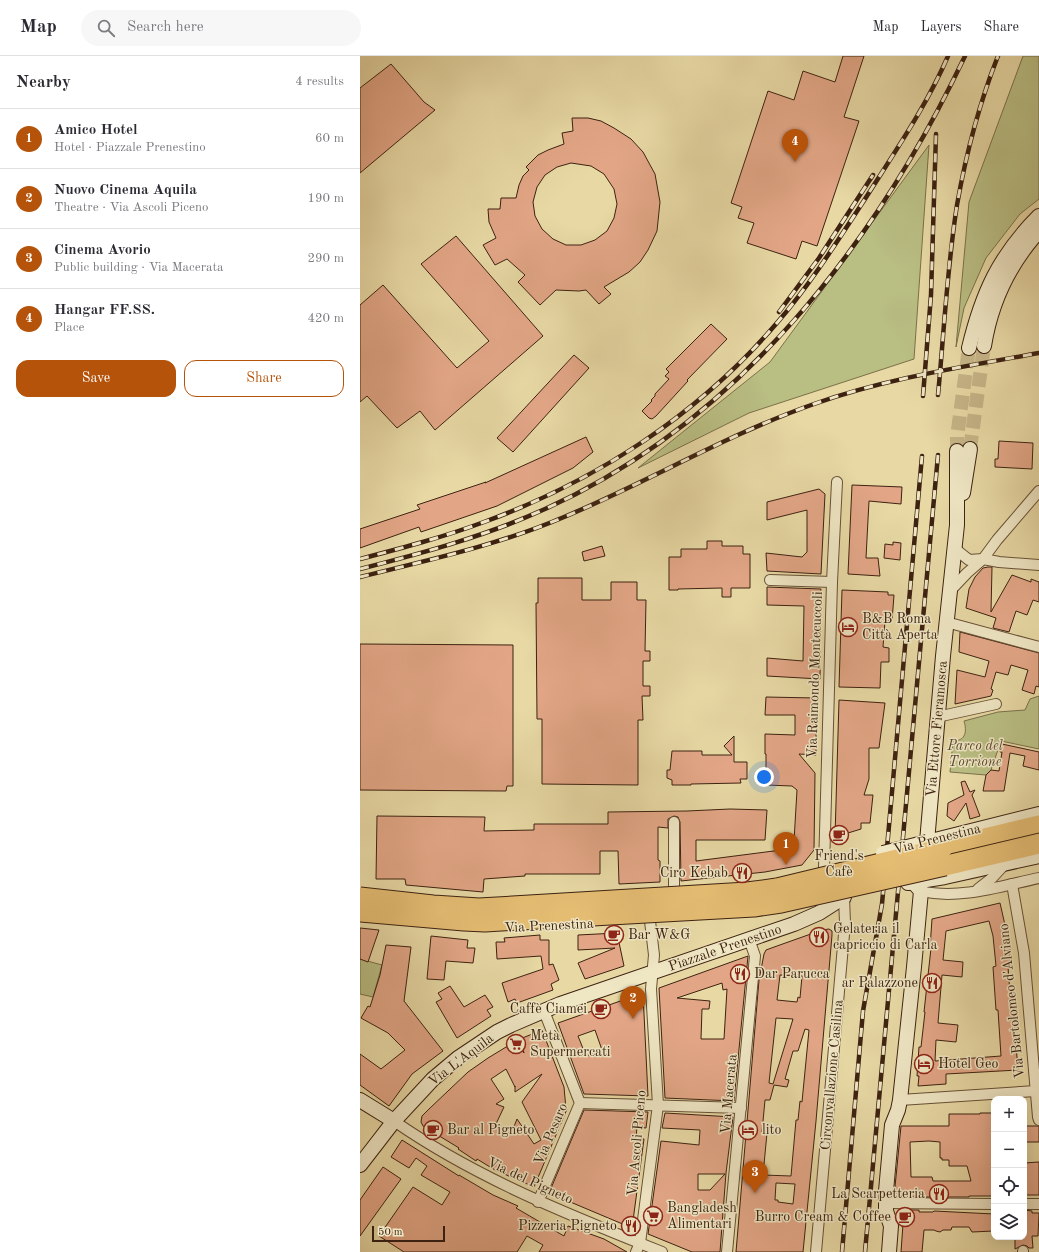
<!DOCTYPE html>
<html lang="en">
<head>
<meta charset="utf-8">
<style>
  :root { --surface:#fff; --page:#f7f7f7; --text:#2b2b33; --muted:#7c7c81; --line:#e1e1e2; --accent:#b45309 }
  body { margin:0; font-family:"Old Standard TT",serif; background:var(--page); color:var(--text) }
  .controls { position:absolute; right:12px; bottom:12px; display:grid; overflow:hidden; border-radius:8px; box-shadow:0 4px 16px #0002 }
  .controls button { width:36px; height:36px; display:grid; place-items:center; padding:0; border:0; border-bottom:1px solid var(--line); background:var(--surface); color:var(--text); font:20px sans-serif }
  .scale { position:absolute; left:12px; bottom:10px; width:73px; box-sizing:border-box; padding-left:4px; border:2px solid #3d2211; border-top:0; font-size:11px; line-height:14px; white-space:nowrap; color:#3d2211; -webkit-text-stroke:3px #efe6c4; paint-order:stroke }
  .you { position:absolute; left:404px; top:721px; width:14px; height:14px; margin:-10px; border:3px solid #fff; border-radius:50%; background:#1a73e8; box-shadow:0 0 0 6px #1a73e833 }
  .badge { display:grid; place-items:center; width:26px; height:26px; border-radius:50%; background:var(--accent); color:#fff; font-size:13px; font-weight:700 }
  .pin { position:absolute; translate:-50% -33px; filter:drop-shadow(0 1px 2px #0008) }
  .pin::after { content:''; position:absolute; top:21px; width:14px; height:12px; background:inherit; clip-path:polygon(0 0,100% 0,50% 100%) }
  .list { margin:0; padding:0; list-style:none }
  h2 { display:flex; justify-content:space-between; align-items:center; height:52px; margin:0; padding:0 16px; font-size:17px }
  h2 small { font-size:13px; font-weight:400; color:var(--muted) }
  .list li { display:grid; grid-template-columns:26px 1fr auto; gap:12px; align-items:center; box-sizing:border-box; height:60px; padding:0 16px; border-top:1px solid var(--line) }
  .list b { display:block; font-size:15px; white-space:nowrap }
  .list p { margin:0; font-size:13px; white-space:nowrap; color:var(--muted) }
  .list em { font-size:13px; font-style:normal; color:var(--muted) }
  .actions { display:flex; gap:8px; padding:12px 16px }
  .actions a { flex:1; padding:9px 0; border:1px solid var(--accent); border-radius:12px; text-align:center; font-size:14px; color:var(--accent) }
  .actions .main { background:var(--accent); color:#fff }
  .icon { flex:none; width:22px; height:22px; fill:none; stroke:currentColor; stroke-width:2; stroke-linecap:round; stroke-linejoin:round }
  .map { position:relative; flex:none; width:679px; height:1196px; overflow:hidden }
  header { display:flex; align-items:center; gap:24px; box-sizing:border-box; height:56px; padding:0 20px; background:var(--surface); border-bottom:1px solid var(--line) }
  header strong { font-size:19px }
  nav { display:flex; gap:22px; margin-inline-start:auto; font-size:14px }
  .search { width:280px; height:36px; background:var(--page); display:flex; align-items:center; gap:10px; box-sizing:border-box; padding:0 14px; border-radius:22px; color:var(--muted); font-size:15px }
  main { display:flex }
  aside { flex:1; background:var(--surface) }
  .map>svg:first-child { display:block }
  .green { fill:#b9be83; stroke:#7b704a }
  .building { fill:#e2a686; stroke:#3d2211; fill-rule:evenodd }
  .lines { fill:none; stroke-linecap:round; stroke-linejoin:round }
  .secondary-tunnel { stroke:#c5b487; stroke-width:14; stroke-dasharray:14 7; stroke-linecap:butt }
  .street-casing { stroke:#685036; stroke-width:12 }
  .secondary-casing { stroke:#3d2211; stroke-width:16 }
  .highway-casing { stroke:#3d2211; stroke-width:21 }
  .street { stroke:#efe6c4; stroke-width:10 }
  .secondary { stroke:#efe6c4; stroke-width:14 }
  .highway { stroke:#e4bc72; stroke-width:19 }
  .tram { stroke:#3d2211; stroke-width:1 }
  .rail-casing { stroke:#3d2211; stroke-width:4.5 }
  .rail { stroke:#efe6c4; stroke-width:3; stroke-dasharray:9; stroke-linecap:butt }
  .secondary-bridge-casing { stroke:#3d2211; stroke-width:16; stroke-linecap:butt }
  .highway-bridge-casing { stroke:#3d2211; stroke-width:21; stroke-linecap:butt }
  .secondary-bridge { stroke:#efe6c4; stroke-width:14 }
  .highway-bridge { stroke:#e4bc72; stroke-width:19 }
  .labels { text-anchor:middle; dominant-baseline:central; stroke-width:3; stroke-linejoin:round; paint-order:stroke }
  .poi-label { font-size:14px; fill:#3d2211; stroke:#efe6c4; text-anchor:start }
  .street-label { font-size:14px; fill:#3d2211; stroke:#efe6c4 }
  .park-label { font-size:14px; font-style:italic; fill:#5c492e; stroke:#efe6c4 }
</style>
</head>
<body>
<header>
<strong>Map</strong>
<div class="search"><svg class="icon" aria-label="search" viewBox="0 0 24 24"><circle cx="10" cy="10" r="6"/><path d="M15 15l6 6"/></svg>Search here</div>
<nav><a>Map</a><a>Layers</a><a>Share</a></nav>
</header>
<main>
<aside>
<h2>Nearby<small>4 results</small></h2>
<ul class="list">
<li><span class="badge">1</span><div><b>Amico Hotel</b><p>Hotel · Piazzale Prenestino</p></div><em>60 m</em></li>
<li><span class="badge">2</span><div><b>Nuovo Cinema Aquila</b><p>Theatre · Via Ascoli Piceno</p></div><em>190 m</em></li>
<li><span class="badge">3</span><div><b>Cinema Avorio</b><p>Public building · Via Macerata</p></div><em>290 m</em></li>
<li><span class="badge">4</span><div><b>Hangar FF.SS.</b><p>Place</p></div><em>420 m</em></li>
</ul>
<div class="actions"><a class="main">Save</a><a>Share</a></div>
</aside>
<div class="map">
<svg width="679" height="1196" viewBox="0 0 679 1196">
  <rect width="100%" height="100%" fill="#e7d8a4"/>
  <filter id="stains"><feTurbulence type="fractalNoise" baseFrequency=".005" numOctaves="4"/><feColorMatrix values="0 0 0 0 .2 0 0 0 0 .09 0 0 0 0 .02 0 0 0 .5 -.17"/></filter>
  <radialGradient id="worn" r=".72"><stop offset=".6" stop-color="#630" stop-opacity="0"/><stop offset="1" stop-color="#630" stop-opacity=".3"/></radialGradient>
  <g class="green">
    <polygon points="663,0 679,0 679,143 660,158 626,202 604,252 596,291 609,146"/>
    <polygon points="569,89 554,303 389,357 278,412 410,306"/>
    <path d="M679 640V693L641 685 631 714 626 719 590 716 593 685C606 685 607 675 604 665L638 656 665 654 670 643Z"/>
    <polygon points="0,903 22,909 13,941 0,938"/>
  </g>
  <g class="building">
    <polygon points="483,0 504,0 484,61 499,65 457,190 442,185 436,203 387,187 394,167 378,162 382,151 371,147 408,35 434,44 443,15 475,26"/>
    <polygon points="31,8 64,46 75,54 0,117 0,32"/>
    <path d="M212 62H228L241 65 254 72 271 83 283 96 295 118 300 146 297 175 288 194 280 206 269 216 244 231 251 238 239 248 226 234 219 235 196 234 180 249 158 226 165 219 147 203 135 209 123 189 136 182 129 166 128 153H140L141 142H156L159 129 163 120 169 114 166 111 178 99 188 94 204 88 202 77 213 75ZM211 107 231 110 244 118 254 133 257 148 254 162 247 175 235 184 221 189H206L193 183 182 173 175 160 173 146 177 131 185 119 197 111Z"/>
    <polygon points="96,180 183,280 75,374 60,355 37,372 7,340 0,346 0,249 23,229 97,312 129,285 61,208"/>
    <polygon points="351,268 367,283 327,324 328,325 296,360 292,363 289,362 282,355 292,345 291,344 295,340 295,338 309,323 305,320 309,316 306,313"/>
    <polygon points="214,299 229,312 153,396 137,382"/>
    <polygon points="226,381 233,396 213,412 137,450 61,476 59,471 0,492 0,473 60,453 57,449 126,426 125,427"/>
    <polygon points="639,385 673,387 672,413 635,411 635,403 638,403"/>
    <polygon points="492,429 542,431 541,448 509,445 506,502 518,502 520,520 488,518"/>
    <polygon points="459,433 465,438 461,518 407,515 406,497 442,501 447,496 447,454 407,464 407,446"/>
    <polygon points="347,485 362,485 362,490 383,490 383,498 390,498 390,532 371,532 371,541 362,541 362,532 318,533 318,534 309,534 309,501 321,501 321,493 347,493"/>
    <polygon points="533,486 541,487 540,504 524,502 525,488 533,489"/>
    <polygon points="242,490 245,500 224,505 222,496"/>
    <polygon points="628,511 632,511 631,556 652,519 671,526 671,523 679,526 679,546 673,544 667,559 656,555 649,576 633,572 636,562 606,552 609,533 615,521 623,512"/>
    <polygon points="178,522 222,522 222,544 251,544 251,526 277,526 277,544 286,544 285,595 290,595 290,605 283,605 283,630 290,630 290,640 282,640 283,664 278,664 278,729 182,728 182,663 177,663 176,547 178,547"/>
    <polygon points="407,531 461,533 460,623 407,620 407,602 443,605 444,550 407,549"/>
    <polygon points="482,534 528,536 528,539 534,539 532,565 525,565 523,591 529,592 529,606 521,606 520,632 479,631"/>
    <polygon points="600,576 679,597 679,631 676,630 674,638 662,634 668,614 651,609 648,619 636,616 631,633 633,634 631,640 595,648 597,614 625,621 629,605 599,596"/>
    <polygon points="0,588 153,589 153,730 147,730 146,735 0,734"/>
    <polygon points="406,641 456,642 456,699 439,698 455,717 454,794 442,809 405,816 321,825 320,766 318,761 314,760 308,763 308,772 298,771 298,804 300,805 300,826 259,828 258,795 240,795 240,818 165,818 165,820 124,823 123,836 46,829 45,823 16,823 17,760 125,761 124,775 174,774 174,768 248,768 248,756 327,755 370,753 407,754 405,784 336,784 336,805 437,792 437,785 434,785 437,734 432,730 406,729 406,698 405,698 405,678 435,679 435,659 405,659"/>
    <polygon points="479,644 525,647 519,692 509,692 509,723 504,739 513,739 510,767 501,767 501,773 475,781"/>
    <polygon points="374,680 374,706 387,706 387,723 380,723 381,727 331,728 331,729 312,729 312,724 307,722 307,714 310,714 312,695 342,695 342,699 372,699 364,690"/>
    <polygon points="642,688 679,696 679,714 663,710 665,700 650,697 644,735 623,735 626,719 631,714 639,715 642,696 640,696"/>
    <polygon points="605,725 610,736 615,734 612,739 620,760 610,763 606,747 594,765 587,760 588,747 604,739 601,726"/>
    <path d="M640 847 650 891V910H648L651 953 653 952 658 1014 586 1018V1028L558 1030 559 1020H557L559 991H561L565 956H564L571 892H570L572 863ZM629 865 633 880 636 910 633 911 636 954H638L641 1000 575 1005 576 984 596 986 598 969 578 967 582 919 602 921 603 906 583 904 586 875Z"/>
    <polygon points="0,872 19,874 8,906 0,903"/>
    <path d="M469 873 472 875V879L456 1065 443 1196H376L399 924 404 898 406 894 417 890 462 874ZM420 919 442 920 440 942 438 941 437 946 417 944ZM416 962 433 963 413 1028 409 1027ZM445 973 449 974 442 1046 440 1045 438 1064H436L431 1120 403 1119 407 1077 402 1076 405 1044H410L414 1029 427 1031 429 1024 425 1023 433 995H438ZM416 1127 435 1128 433 1148 418 1146V1144H415Z"/>
    <polygon points="257,877 264,910 225,923 218,907 255,892 218,894 218,879"/>
    <polygon points="180,879 180,884 189,884 189,909 193,908 199,924 191,928 193,934 157,947 155,943 148,946 142,927 183,913 181,900 137,903 136,886 145,886 144,882"/>
    <polygon points="71,880 108,884 107,892 115,892 113,907 86,905 84,924 67,923"/>
    <polygon points="26,889 51,891 44,945 83,995 52,1018 29,1050 0,1029 0,998 21,1013 45,994 28,977 1,962 8,950 10,951 20,919"/>
    <path d="M388 900 374 1045 305 1042 299 932ZM362 927 363 934 367 933 364 983H341L342 953H349L350 945 317 942Z"/>
    <polygon points="90,930 104,951 125,939 133,951 127,954 131,960 97,982 76,946 82,943 78,937"/>
    <path d="M283 937 288 1040 224 1038 198 967ZM235 974 242 994 226 1000 218 980Z"/>
    <path d="M182 974 204 1031 206 1053H207L174 1131 135 1114 117 1103 116 1105 98 1093 99 1092 63 1070 61 1066 62 1060 69 1053 108 1016 128 1002 156 985 164 997 160 983ZM146 1013 155 1031V1030V1036L182 1018 162 1046 181 1084 174 1088 157 1063 151 1078 135 1070 144 1051 136 1048 144 1043 131 1023Z"/>
    <polygon points="224,1054 288,1056 286,1072 277,1071 276,1082 284,1083 272,1172 189,1137"/>
    <path d="M305 1057 373 1061 366 1117 360 1196H332L288 1178 301 1085 339 1089 340 1074 302 1072ZM338 1118H365L350 1134H338Z"/>
    <path d="M620 1057H634V1140H609V1141H534L541 1070H589V1058H620ZM569 1085 580 1086V1102H582V1104H589V1110H607L611 1125H573L572 1121H551L550 1086Z"/>
    <rect x="664" y="1070" width="15" height="16"/>
    <polygon points="42,1084 99,1120 99,1119 133,1139 158,1150 156,1152 204,1180 208,1170 244,1183 267,1196 179,1196 183,1189 167,1180 157,1196 44,1196 19,1180 53,1131 82,1149 90,1136 61,1119 67,1110 56,1102 49,1112 31,1101"/>
    <polygon points="679,1106 679,1139 664,1139 664,1107"/>
    <polygon points="23,1111 41,1123 0,1180 0,1144"/>
    <polygon points="544,1154 559,1154 559,1156 573,1156 574,1155 634,1158 634,1175 612,1176 609,1171 592,1171 591,1174 583,1174 580,1176 576,1175 574,1174 564,1174 562,1196 541,1196"/>
    <polygon points="664,1154 672,1155 672,1157 679,1157 678,1180 672,1180 673,1192 669,1192 667,1190 663,1189 655,1193 655,1181 664,1181"/>
  </g>
  <g class="lines">
    <g class="secondary-tunnel">
      <polyline points="610,393 624,290"/>
      <polyline points="597,395 597,381 609,292"/>
    </g>
    <g class="street-casing">
      <g id="street">
        <polyline points="679,435 637,484 623,503 639,506 679,509"/>
        <polyline points="410,524 472,526"/>
        <polyline points="589,536 607,517 623,503 609,504 594,492"/>
        <polyline points="586,566 679,591"/>
        <polyline points="577,661 636,648"/>
        <polyline points="464,812 472,526 477,426"/>
        <polyline points="652,828 664,897 678,1061 679,1064"/>
        <polyline points="314,833 314,766"/>
        <polyline points="618,833 632,822 645,808"/>
        <path d="M561 835C599 844 641 830 679 822"/>
        <polyline points="540,1044 676,1035"/>
        <polyline points="220,1047 381,1052"/>
        <path d="M34 1065C116 1122 209 1159 302 1196"/>
        <polyline points="178,1146 220,1047 184,955"/>
        <polyline points="526,1147 634,1148"/>
        <polyline points="664,1148 679,1148"/>
        <polyline points="276,1196 280,1187 298,1049 291,933 294,899 290,865"/>
        <polyline points="367,1196 395,900 389,883"/>
        <polyline points="456,1196 485,867 484,841"/>
        <polyline points="663,1196 663,1195"/>
      </g>
    </g>
    <g class="secondary-casing">
      <g id="secondary">
        <path d="M624 290C631 246 649 208 679 175"/>
        <path d="M609 292C622 238 639 200 679 160"/>
        <polyline points="597,395 597,469 583,600 567,786 679,758"/>
        <polyline points="603,437 610,393"/>
        <polyline points="548,827 585,821 679,800"/>
        <polyline points="0,1044 34,1065"/>
        <polyline points="0,1109 34,1065 73,1023 98,1002 137,976 151,969 200,948 434,868 459,857 484,841"/>
        <polyline points="529,1196 531,1170 526,1155 526,1135 532,1069 538,1054 540,1044 554,911 561,835 553,826"/>
      </g>
    </g>
    <g class="highway-casing">
      <g id="highway">
        <polyline points="583,792 679,769"/>
        <polyline points="585,810 679,788"/>
      </g>
    </g>
    <use href="#street" class="street"/>
    <use href="#secondary" class="secondary"/>
    <use href="#highway" class="highway"/>
    <polyline class="tram" points="0,848 92,858 130,859 396,843 429,838 501,819 679,777"/>
    <g class="rail-casing">
      <g id="rail">
        <polyline points="419,256 459,202 513,119"/>
        <path d="M578 339C584 276 587 212 597 149 606 98 619 48 638 0"/>
        <polyline points="563,340 571,239 576,78"/>
        <path d="M0 503C42 492 84 481 124 466 236 425 338 359 416 268 449 230 477 186 505 143 534 97 566 51 588 0"/>
        <path d="M0 513C63 497 126 480 185 453 379 365 515 189 605 0"/>
        <path d="M0 521C69 504 139 489 204 461 288 426 368 378 454 348 527 322 603 311 679 297"/>
        <polyline points="482,1196 503,955 522,848 562,400"/>
        <polyline points="505,1196 578,399"/>
      </g>
    </g>
    <use href="#rail" class="rail"/>
    <g class="secondary-bridge-casing">
      <polyline id="secondary-bridge" points="523,797 567,786"/>
    </g>
    <g class="highway-bridge-casing">
      <g id="highway-bridge">
        <polyline points="0,841 73,849 119,852 387,836 417,832 583,792"/>
        <polyline points="0,856 104,865 125,866 394,851 421,847 585,810"/>
      </g>
    </g>
    <use href="#secondary-bridge" class="secondary-bridge"/>
    <use href="#highway-bridge" class="highway-bridge"/>
  </g>
  <defs>
    <g id="hotel-ring" transform="scale(1)"><circle r="9.5" fill="#efe6c4" stroke="#8f2418" stroke-width="1.5"/><path d="M-6-4.5h1.5V1H6V5H4.5V3h-9V5H-6ZM-4 0a1.8 1.8 0 1 1 3.6 0ZM.5 0V-2.5h3Q6-2.5 6 0Z" fill="#8f2418"/></g>
    <g id="cafe-ring" transform="scale(1)"><circle r="9.5" fill="#efe6c4" stroke="#8f2418" stroke-width="1.5"/><path d="M-5.5-4.5H6V0H3Q3 3.5 0 3.5H-2.5Q-5.5 3.5-5.5 0ZM3-3.2v2h1.7v-2ZM-6 4.5H4V6H-6Z" fill="#8f2418"/></g>
    <g id="restaurant-ring" transform="scale(1)"><circle r="9.5" fill="#efe6c4" stroke="#8f2418" stroke-width="1.5"/><path d="M-5-6h1v4h1v-4h1v4h1v-4h1v5L-1.5 .5V6h-2V.5L-5-1ZM5-6V6H3V1.5H1.5Q1.5-4 5-6Z" fill="#8f2418"/></g>
    <g id="supermarket-ring" transform="scale(1)"><circle r="9.5" fill="#efe6c4" stroke="#8f2418" stroke-width="1.5"/><path d="M-6-5.5h2.5l.6 2H6L4.5 2H-2.5L-4.4-4H-6ZM-1.5 3.2a1.3 1.3 0 1 0 .1 0ZM3 3.2a1.3 1.3 0 1 0 .1 0Z" fill="#8f2418"/></g>
  </defs>
  <g fill-rule="evenodd">
    <use href="#hotel-ring" x="488" y="571"/>
    <use href="#cafe-ring" x="479" y="779"/>
    <use href="#restaurant-ring" x="382" y="817"/>
    <use href="#cafe-ring" x="254" y="879"/>
    <use href="#restaurant-ring" x="459" y="881"/>
    <use href="#restaurant-ring" x="380" y="918"/>
    <use href="#restaurant-ring" x="572" y="927"/>
    <use href="#cafe-ring" x="241" y="953"/>
    <use href="#supermarket-ring" x="156" y="988"/>
    <use href="#hotel-ring" x="564" y="1008"/>
    <use href="#cafe-ring" x="73" y="1074"/>
    <use href="#hotel-ring" x="388" y="1074"/>
    <use href="#restaurant-ring" x="579" y="1138"/>
    <use href="#supermarket-ring" x="293" y="1160"/>
    <use href="#cafe-ring" x="545" y="1161"/>
    <use href="#restaurant-ring" x="271" y="1170"/>
  </g>
  <g class="labels">
    <g class="poi-label">
      <text x="502" y="563">B&amp;B Roma<tspan x="502" dy="16">Città Aperta</tspan></text>
      <text x="479" y="800" text-anchor="middle">Friend's<tspan x="479" dy="16">Cafè</tspan></text>
      <text x="368" y="817" text-anchor="end">Ciro Kebab</text>
      <text x="473" y="873">Gelateria il<tspan x="473" dy="16">capriccio di Carla</tspan></text>
      <text x="268" y="879">Bar W&amp;G</text>
      <text x="394" y="918">Dar Parucca</text>
      <text x="558" y="927" text-anchor="end">ar Palazzone</text>
      <text x="227" y="953" text-anchor="end">Caffè Ciamei</text>
      <text x="170" y="980">Metà<tspan x="170" dy="16">Supermercati</tspan></text>
      <text x="578" y="1008">Hotel Geo</text>
      <text x="87" y="1074">Bar al Pigneto</text>
      <text x="402" y="1074">lito</text>
      <text x="565" y="1138" text-anchor="end">La Scarpetteria</text>
      <text x="307" y="1152">Bangladesh<tspan x="307" dy="16">Alimentari</tspan></text>
      <text x="531" y="1161" text-anchor="end">Burro Cream &amp; Coffee</text>
      <text x="257" y="1170" text-anchor="end">Pizzeria Pigneto</text>
    </g>
    <g class="street-label">
      <text transform="translate(455 619) rotate(-88)">Via Raimondo Montecuccoli</text>
      <text transform="translate(577 673) rotate(-85)">Via Ettore Fieramosca</text>
      <text transform="translate(577 783) rotate(-14)">Via Prenestina</text>
      <text transform="translate(189 870) rotate(-3)">Via Prenestina</text>
      <text transform="translate(365 892) rotate(-19)">Piazzale Prenestino</text>
      <text transform="translate(652 945) rotate(-96)">Via Bartolomeo d'Alviano</text>
      <text transform="translate(101 1004) rotate(-37)">Via L'Aquila</text>
      <text transform="translate(472 1019) rotate(-85)">Circonvallazione Casilina</text>
      <text transform="translate(369 1038) rotate(-85)">Via Macerata</text>
      <text transform="translate(191 1078) rotate(-67)">Via Pesaro</text>
      <text transform="translate(277 1087) rotate(-85)">Via Ascoli Piceno</text>
      <text transform="translate(170 1125) rotate(25)">Via del Pigneto</text>
    </g>
    <g class="park-label">
      <text x="615" y="690">Parco del<tspan x="615" dy="16">Torrione</tspan></text>
    </g>
  </g>
  <rect width="100%" height="100%" filter="url(#stains)"/>
  <rect width="100%" height="100%" fill="url(#worn)"/>
</svg>
<div class="controls">
<button>+</button>
<button>−</button>
<button><svg class="icon" aria-label="locate" viewBox="0 0 24 24"><circle cx="12" cy="12" r="6"/><path d="M12 2v4M12 18v4M2 12h4M18 12h4"/></svg></button>
<button><svg class="icon" aria-label="layers" viewBox="0 0 24 24"><path d="M12 4l9 5-9 5-9-5zM3 14l9 5 9-5"/></svg></button>
</div>
<div class="scale">50 m</div>
<div class="you"></div>
<div class="pin badge" style="left:426px;top:809px">1</div>
<div class="pin badge" style="left:273px;top:963px">2</div>
<div class="pin badge" style="left:395px;top:1137px">3</div>
<div class="pin badge" style="left:435px;top:106px">4</div>
</div>
</main>
</body>
</html>
